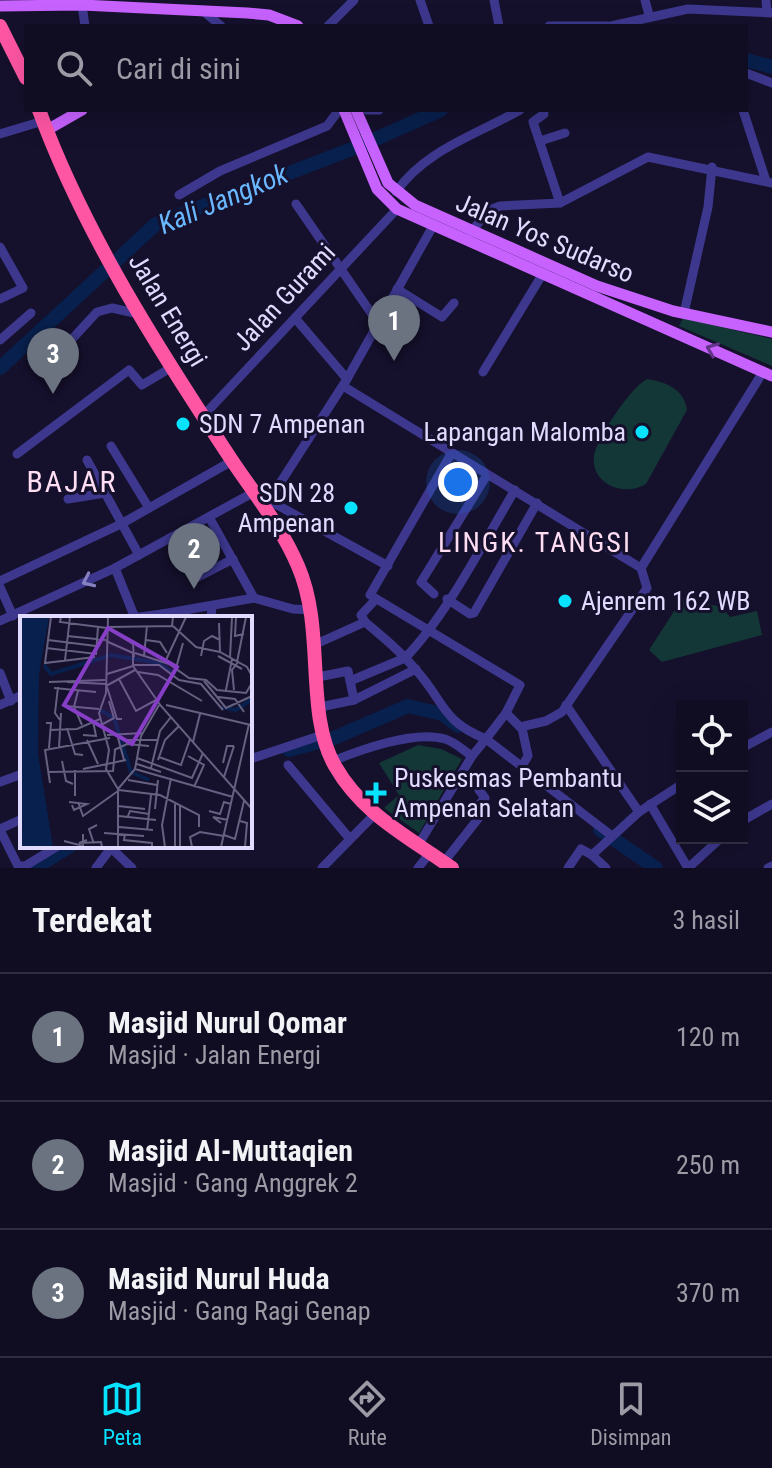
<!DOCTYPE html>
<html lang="id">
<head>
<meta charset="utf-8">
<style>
  :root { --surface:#100c21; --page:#19152a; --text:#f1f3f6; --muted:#9c9ba5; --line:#302c3f; --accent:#07e2ff }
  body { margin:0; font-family:"Roboto Condensed",sans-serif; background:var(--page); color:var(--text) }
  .controls { position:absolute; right:24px; bottom:24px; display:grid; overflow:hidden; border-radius:0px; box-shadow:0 8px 32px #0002 }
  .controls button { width:72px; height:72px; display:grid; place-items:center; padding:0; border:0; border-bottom:2px solid var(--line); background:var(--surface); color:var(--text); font:40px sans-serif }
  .you { position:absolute; left:458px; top:482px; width:28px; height:28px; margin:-20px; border:6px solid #fff; border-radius:50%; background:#1a73e8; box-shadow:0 0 0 12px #1a73e833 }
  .badge { display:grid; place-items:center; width:52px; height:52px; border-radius:50%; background:var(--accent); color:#fff; font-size:26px; font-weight:700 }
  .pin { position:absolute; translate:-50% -66px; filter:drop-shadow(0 2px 4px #0008) }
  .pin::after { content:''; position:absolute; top:42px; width:28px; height:24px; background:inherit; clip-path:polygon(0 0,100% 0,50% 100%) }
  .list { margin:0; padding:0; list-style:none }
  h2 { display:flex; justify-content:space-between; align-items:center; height:104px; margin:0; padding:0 32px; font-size:34px }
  h2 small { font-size:26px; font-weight:400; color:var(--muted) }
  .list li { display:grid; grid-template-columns:52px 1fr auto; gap:24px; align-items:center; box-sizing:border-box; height:128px; padding:0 32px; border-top:2px solid var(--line) }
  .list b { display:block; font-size:30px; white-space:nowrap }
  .list p { margin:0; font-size:26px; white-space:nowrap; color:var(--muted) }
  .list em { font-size:26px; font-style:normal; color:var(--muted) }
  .icon { flex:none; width:44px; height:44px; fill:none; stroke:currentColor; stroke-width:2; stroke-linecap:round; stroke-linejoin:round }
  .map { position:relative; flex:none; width:772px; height:868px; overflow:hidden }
  .search { position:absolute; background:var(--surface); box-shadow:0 8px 32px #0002; left:24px; right:24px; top:24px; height:88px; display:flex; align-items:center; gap:20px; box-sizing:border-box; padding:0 28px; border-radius:0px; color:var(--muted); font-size:30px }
  .sheet { height:488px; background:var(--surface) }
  nav { display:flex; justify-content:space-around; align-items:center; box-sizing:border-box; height:112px; border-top:2px solid var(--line); background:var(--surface); font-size:22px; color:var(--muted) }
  nav a { display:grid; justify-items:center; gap:4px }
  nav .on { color:var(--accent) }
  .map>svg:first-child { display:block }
  .green { fill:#123736 }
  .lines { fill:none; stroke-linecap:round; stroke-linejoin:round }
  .river { stroke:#08204d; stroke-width:14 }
  .minor { stroke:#3d388e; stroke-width:9 }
  .major { stroke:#c762ff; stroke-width:11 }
  .highway { stroke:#ff56a4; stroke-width:14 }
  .oneway { stroke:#65358b }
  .oneway2 { stroke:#8681c1 }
  .poi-dot { fill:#07e2ff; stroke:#15102c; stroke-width:3 }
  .labels { text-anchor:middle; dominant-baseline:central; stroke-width:6; stroke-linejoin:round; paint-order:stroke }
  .street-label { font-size:26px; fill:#e0dbff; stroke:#15102c }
  .poi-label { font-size:26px; fill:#e0dbff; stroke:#15102c; text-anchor:start }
  .water-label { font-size:28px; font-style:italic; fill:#69b7ff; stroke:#15102c }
  .neighbourhood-label { font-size:28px; letter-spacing:2px; fill:#ffddf2; stroke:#15102c }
  .quarter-label { font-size:30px; letter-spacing:2px; fill:#ffddf2; stroke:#15102c }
  .inset-river { fill:none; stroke:#08204d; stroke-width:4 }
  .inset-road { fill:none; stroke:#666180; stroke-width:2 }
  .view { fill:#853ec5; fill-opacity:0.15; stroke:#853ec5; stroke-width:4 }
  .inset-edge { fill:none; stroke:#e0dbff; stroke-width:4 }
</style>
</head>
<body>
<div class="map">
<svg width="772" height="868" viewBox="0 0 772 868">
  <rect width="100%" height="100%" fill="#15102c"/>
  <g class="green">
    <polygon points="683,318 772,339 772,366 679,326"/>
    <path d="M647 379C666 382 684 389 687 410L646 484C625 497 590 485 594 455 598 436 631 387 647 379Z"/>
    <polygon points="682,599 722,607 730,617 757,611 762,635 662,662 649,650"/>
    <polygon points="418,745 441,749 462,759 419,833 384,808 399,795 379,763"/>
  </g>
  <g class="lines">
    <g class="river">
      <polyline points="746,60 772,67"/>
      <polyline points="0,368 156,224 357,147 441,110"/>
      <polyline points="289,750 334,738 408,706 442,714 458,726"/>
      <polyline points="600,830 656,868"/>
      <polyline points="35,868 70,846"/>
    </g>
    <g class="minor">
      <polyline points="420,0 429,26"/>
      <polyline points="494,0 499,26"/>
      <polyline points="645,0 649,15"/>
      <polyline points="766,0 767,12"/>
      <polyline points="82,5 85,26"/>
      <polyline points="202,10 221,26"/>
      <polyline points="328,26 354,0"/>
      <polyline points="549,26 608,26"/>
      <polyline points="611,26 688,9 772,13"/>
      <polyline points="746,73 772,83"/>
      <polyline points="367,110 379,110"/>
      <polyline points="743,110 766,181"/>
      <polyline points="544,114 533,122 560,203"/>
      <polyline points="0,134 43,121"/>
      <polyline points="540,141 565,133"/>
      <path d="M396 192C425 150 476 135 520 110"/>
      <polyline points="179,195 220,171 327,126 339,110"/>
      <polyline points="296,204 378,323"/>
      <polyline points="471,233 487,211 500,206 560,203 648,157 772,183"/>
      <polyline points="0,247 23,288 0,299"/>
      <polyline points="397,289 442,317 454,303"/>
      <polyline points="684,313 708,207 712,167"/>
      <polyline points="295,318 347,379"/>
      <polyline points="0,340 31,313"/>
      <polyline points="50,363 97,312 112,308 139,314"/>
      <polyline points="483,372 542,275"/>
      <polyline points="343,386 641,568 763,372"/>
      <polyline points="204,415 397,209"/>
      <polyline points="111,446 149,508"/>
      <polyline points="17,454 129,370 142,385 172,367"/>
      <polyline points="451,454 370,595 520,685 506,713 520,727 546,721 562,712 647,588 641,568"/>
      <polyline points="87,460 139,555"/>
      <polyline points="68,499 105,493"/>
      <polyline points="270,501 388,566"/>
      <polyline points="266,505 347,379 433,226"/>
      <polyline points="209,517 254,598"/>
      <polyline points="170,538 194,579 233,559"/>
      <polyline points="115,568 135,618"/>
      <polyline points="0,581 121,524 232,461"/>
      <polyline points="0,587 13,616"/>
      <polyline points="434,594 421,582 487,475"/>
      <polyline points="447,599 470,614 474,613 537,503"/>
      <polyline points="133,618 162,614"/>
      <polyline points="163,618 162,614 254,598 293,609 313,610"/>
      <polyline points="211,618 212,606"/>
      <polyline points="0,621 115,568 256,491"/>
      <path d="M365 622C383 637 401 652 416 670 445 702 441 721 486 739L472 756 417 847"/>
      <polyline points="316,644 365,622 361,615 376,599"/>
      <polyline points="0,673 11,701"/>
      <polyline points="318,677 348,671 354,700"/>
      <path d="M350 681 405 658C447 615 483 543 515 490"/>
      <polyline points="0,705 22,695"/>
      <polyline points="566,705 639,812"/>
      <polyline points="320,707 354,700 416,669"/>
      <polyline points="506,713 486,739 612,836"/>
      <polyline points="522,728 528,756 522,766"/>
      <polyline points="742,748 772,732"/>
      <polyline points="250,759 322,735"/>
      <path d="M333 761C360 750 415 730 445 739 455 742 463 750 472 756"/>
      <polyline points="288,765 350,839"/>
      <polyline points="0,782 22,774"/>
      <polyline points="650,804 688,868 721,838"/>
      <polyline points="742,821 772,804"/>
      <polyline points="0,829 22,819"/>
      <polyline points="0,830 18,866 25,866"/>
      <polyline points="109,846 132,868"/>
      <polyline points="592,855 606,868"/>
      <polyline points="444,862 481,815 476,808 485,798 479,790 489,779 496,784"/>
      <polyline points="25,866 58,846"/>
      <polyline points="96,868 111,848"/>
      <polyline points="322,868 374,815"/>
      <polyline points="418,868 429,854"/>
      <polyline points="568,868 581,849 592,855 639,812 682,784"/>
      <polyline points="768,868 772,866"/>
    </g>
    <g class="major">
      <polyline points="0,6 82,5 247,13 269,15 298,26"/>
      <polyline points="344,110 377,189 397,209 772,376"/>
      <polyline points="356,110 388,183 415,205 597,286 673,311 772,332"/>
      <polyline points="47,130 82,110"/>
    </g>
    <g class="highway">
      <polyline points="0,26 26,78"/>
      <path d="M39 110C84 233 159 350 231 459 255 495 281 526 298 566 326 630 304 712 335 766 363 815 409 837 452 868"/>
    </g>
  </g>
  <defs><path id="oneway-chevron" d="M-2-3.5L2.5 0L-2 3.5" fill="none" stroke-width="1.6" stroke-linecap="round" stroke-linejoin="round" transform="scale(2)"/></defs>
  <use class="oneway" href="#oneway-chevron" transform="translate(712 349) rotate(-158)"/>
  <use class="oneway2" href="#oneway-chevron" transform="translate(88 581) rotate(155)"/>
  <g class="poi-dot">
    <circle cx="183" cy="424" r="8"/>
    <circle cx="642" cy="432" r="8"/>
    <circle cx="351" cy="508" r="8"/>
    <circle cx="565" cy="601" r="8"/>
    <path d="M372 781h8v8h8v8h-8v8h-8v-8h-8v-8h8z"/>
  </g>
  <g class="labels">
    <g class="street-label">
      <text transform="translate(545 238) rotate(23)">Jalan Yos Sudarso</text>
      <text transform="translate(284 297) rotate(-47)">Jalan Gurami</text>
      <text transform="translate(168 310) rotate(59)">Jalan Energi</text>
    </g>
    <g class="poi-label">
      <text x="199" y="424">SDN 7 Ampenan</text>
      <text x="626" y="432" text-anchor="end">Lapangan Malomba</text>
      <text x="335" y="493" text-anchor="end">SDN 28<tspan x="335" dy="30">Ampenan</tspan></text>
      <text x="581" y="601">Ajenrem 162 WB</text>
      <text x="394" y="778">Puskesmas Pembantu<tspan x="394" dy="30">Ampenan Selatan</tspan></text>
    </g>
    <g class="water-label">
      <text transform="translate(223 199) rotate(-23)">Kali Jangkok</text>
    </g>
    <g class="neighbourhood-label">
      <text x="535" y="542">LINGK. TANGSI</text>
    </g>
    <g class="quarter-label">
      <text x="72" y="481">BAJAR</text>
    </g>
  </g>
  <g transform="translate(20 616)">
    <rect width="232" height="232" fill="#15102c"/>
    <path d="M0 1H29L19 58 18 138 33 231H0Z" fill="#08204d"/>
    <path class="inset-river" d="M24 49 31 58 91 39 139 47 154 58M202 91 216 94 232 83M80 94 94 102 111 156 129 164"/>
    <path class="inset-road" d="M31 1 25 47 75 41M41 1 40 6 87 12M88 1 86 77 79 97 89 134 86 153 98 173V231M216 1 215 20 224 18M199 7 200 36M153 10 176 31 200 36 227 51 232 60M88 11 152 10 153 1M87 12 113 28 114 41M47 20 86 24M28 24 76 30M126 24 140 26 147 37M86 25 113 37V50L141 90 232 193M26 32 76 38 78 11M115 37 149 48 169 62 186 64 197 74 226 77 232 67M124 40 127 10M181 40 184 25 192 20 200 24M198 40 222 53M210 42 212 1M45 44 50 1M145 46 166 1M217 46 226 1M113 49H139L159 64 181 68 203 94M156 52 163 27M118 56 138 59 182 85M87 58 113 50M99 63 116 95 136 84M184 65 206 92 232 80M29 66 85 64M47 66 86 68M86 70 115 54M38 71 35 97 40 104M87 71 97 103H102M34 72 76 76M206 74 212 43M214 74 212 54 218 46M58 75 54 91 62 109M198 81 215 83 224 96M146 89 231 109M46 90 79 93M26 107H31L29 132M83 108 94 102 89 85M47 112 55 138 63 139M30 114 57 113 80 103M97 118 104 144M63 119 76 120 73 105M87 119 123 117M67 124 78 148M104 124H138M173 126 180 98M39 132 41 97M94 134 107 128 129 130M168 140 184 149 174 171M139 141 161 149 170 123M117 142 172 162 183 137M138 144 145 124 159 110M42 145 46 165 53 168M203 147 207 130H214M117 148 141 156M131 152 140 115 151 101M63 153 106 144M115 153 213 181M28 156 93 155 95 134M204 161 214 130M108 164 137 169M30 167 25 134 90 122M98 173 115 153 121 120 139 89M99 174 140 179 179 199V211M55 180V154M49 186 67 188 54 194 52 189M58 186 63 200 98 175M155 188V231M98 190 125 193M135 193 138 164M189 195 200 198 204 186 211 188M99 200 136 204M108 200 110 195 129 198M220 205 227 207 225 231M201 207 193 201 208 204M99 211 133 214M127 215 131 179M84 217 124 220M105 218 104 224 132 227V231M204 219 215 223 224 185M67 224 59 227 81 226 82 231M44 225 63 230V218M74 228 69 213 77 209M145 231 142 209 151 162M160 231V190M172 231 170 221 180 216 204 220M201 231 229 108"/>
    <path class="view" d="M88 12 157 51 112 128 44 89Z"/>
    <rect width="232" height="232" class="inset-edge"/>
  </g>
</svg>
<div class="controls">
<button><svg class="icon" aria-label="locate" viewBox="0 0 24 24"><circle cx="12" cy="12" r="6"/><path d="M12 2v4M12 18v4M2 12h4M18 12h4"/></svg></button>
<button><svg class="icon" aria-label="layers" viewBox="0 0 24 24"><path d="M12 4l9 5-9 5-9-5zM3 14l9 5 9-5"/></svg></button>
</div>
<div class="you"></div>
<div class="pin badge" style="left:394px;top:361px;background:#6b7280">1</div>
<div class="pin badge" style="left:194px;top:589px;background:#6b7280">2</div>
<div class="pin badge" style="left:53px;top:394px;background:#6b7280">3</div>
<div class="search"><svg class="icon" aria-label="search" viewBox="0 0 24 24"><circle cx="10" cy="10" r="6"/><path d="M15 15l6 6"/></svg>Cari di sini</div>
</div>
<section class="sheet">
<h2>Terdekat<small>3 hasil</small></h2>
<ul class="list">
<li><span class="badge" style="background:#6b7280">1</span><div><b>Masjid Nurul Qomar</b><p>Masjid · Jalan Energi</p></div><em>120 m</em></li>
<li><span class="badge" style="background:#6b7280">2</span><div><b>Masjid Al-Muttaqien</b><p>Masjid · Gang Anggrek 2</p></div><em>250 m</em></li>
<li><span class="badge" style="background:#6b7280">3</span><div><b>Masjid Nurul Huda</b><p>Masjid · Gang Ragi Genap</p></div><em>370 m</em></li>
</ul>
</section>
<nav>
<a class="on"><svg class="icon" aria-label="map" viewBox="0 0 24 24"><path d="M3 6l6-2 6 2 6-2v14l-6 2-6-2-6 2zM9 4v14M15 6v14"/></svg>Peta</a>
<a><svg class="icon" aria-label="directions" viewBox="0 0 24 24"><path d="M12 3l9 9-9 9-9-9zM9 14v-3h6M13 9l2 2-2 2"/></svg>Rute</a>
<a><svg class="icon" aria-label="saved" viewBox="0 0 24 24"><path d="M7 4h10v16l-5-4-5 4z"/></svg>Disimpan</a>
</nav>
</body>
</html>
